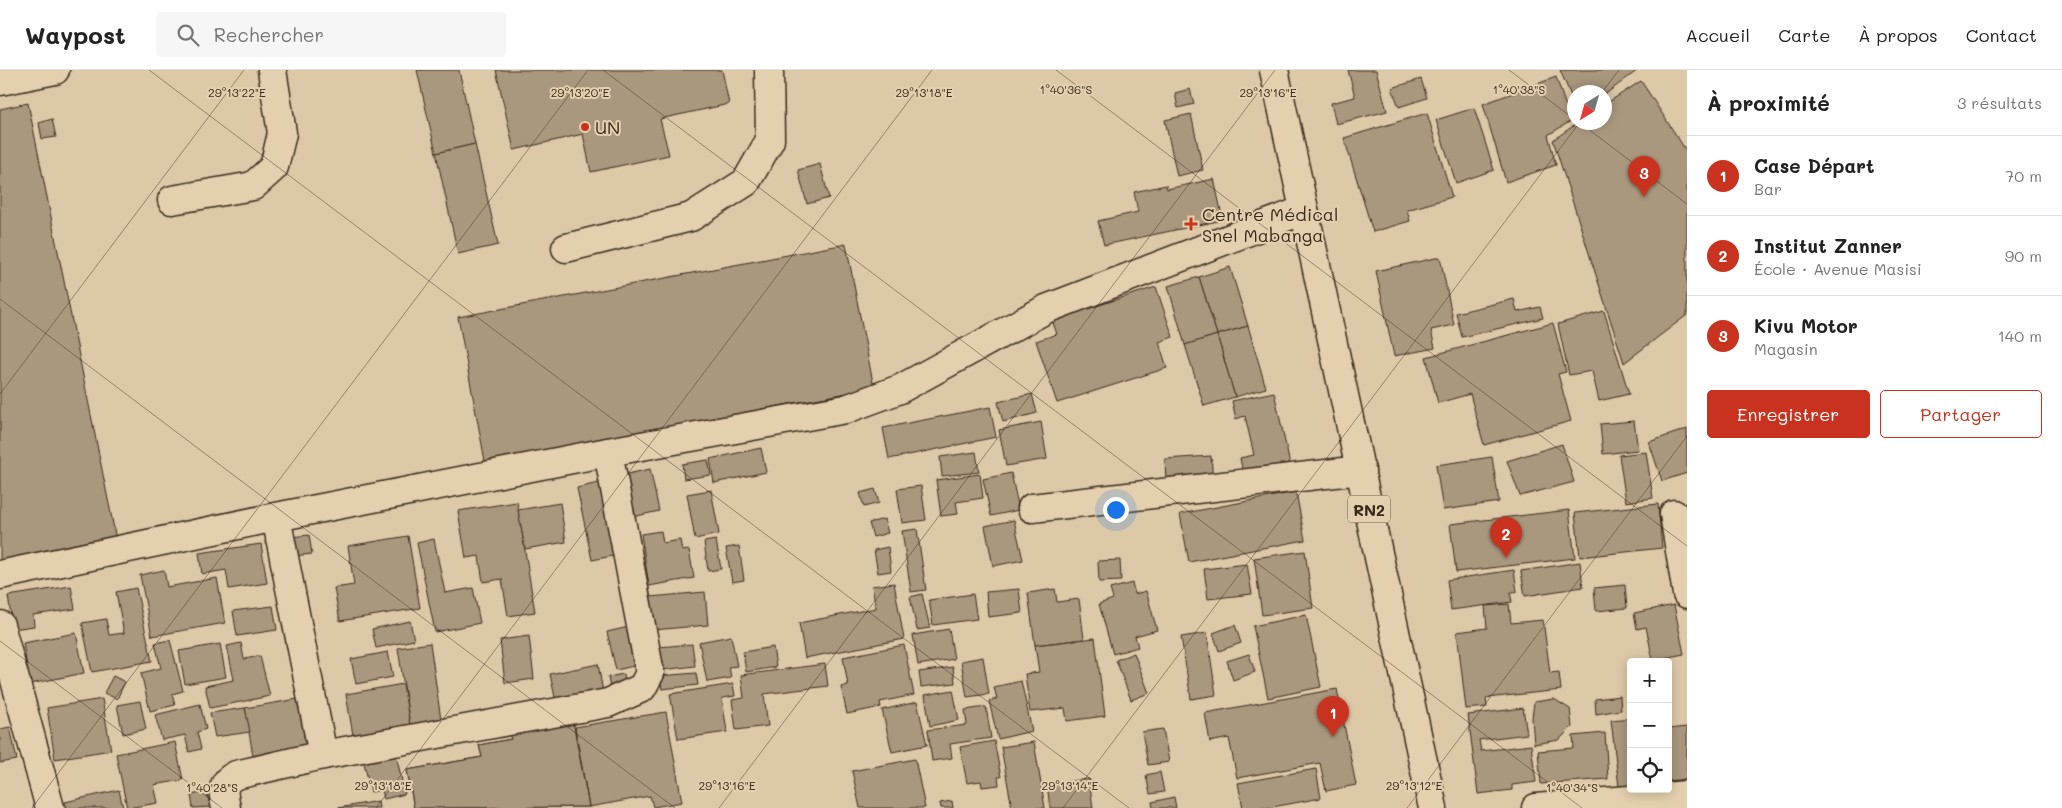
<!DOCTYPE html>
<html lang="fr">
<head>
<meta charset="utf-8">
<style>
  :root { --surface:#fff; --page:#f6f6f6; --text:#222; --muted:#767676; --line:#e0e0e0; --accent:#c8321e }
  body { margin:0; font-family:Mali,sans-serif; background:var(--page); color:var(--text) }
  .controls { position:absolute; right:15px; bottom:15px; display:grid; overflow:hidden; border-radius:5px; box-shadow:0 2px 12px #0003 }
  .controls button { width:45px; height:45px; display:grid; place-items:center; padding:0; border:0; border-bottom:1px solid var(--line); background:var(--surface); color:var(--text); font:25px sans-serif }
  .compass { position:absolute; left:1567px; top:15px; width:45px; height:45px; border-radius:50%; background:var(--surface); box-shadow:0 2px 12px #0003; rotate:217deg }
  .you { position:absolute; left:1115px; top:439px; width:18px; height:18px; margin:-12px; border:4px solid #fff; border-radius:50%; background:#1a73e8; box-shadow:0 0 0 8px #1a73e833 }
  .badge { display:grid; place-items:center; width:32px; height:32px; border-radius:50%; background:var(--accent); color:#fff; font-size:16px; font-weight:700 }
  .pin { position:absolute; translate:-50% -41px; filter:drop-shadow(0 1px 2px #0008) }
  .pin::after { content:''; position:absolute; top:26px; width:18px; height:15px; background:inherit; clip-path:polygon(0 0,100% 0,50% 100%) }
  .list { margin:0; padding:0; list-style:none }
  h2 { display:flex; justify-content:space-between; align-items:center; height:65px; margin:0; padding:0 20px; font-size:21px }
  h2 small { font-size:16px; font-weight:400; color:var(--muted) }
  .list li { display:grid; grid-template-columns:32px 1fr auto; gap:15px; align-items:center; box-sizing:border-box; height:80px; padding:0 20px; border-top:1px solid var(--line) }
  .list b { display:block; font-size:19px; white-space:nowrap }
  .list p { margin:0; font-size:16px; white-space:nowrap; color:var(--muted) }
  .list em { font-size:16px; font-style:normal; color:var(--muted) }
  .actions { display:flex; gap:10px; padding:15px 20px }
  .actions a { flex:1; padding:11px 0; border:1px solid var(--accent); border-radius:5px; text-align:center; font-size:18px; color:var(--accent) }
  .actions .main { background:var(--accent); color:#fff }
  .icon { flex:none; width:28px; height:28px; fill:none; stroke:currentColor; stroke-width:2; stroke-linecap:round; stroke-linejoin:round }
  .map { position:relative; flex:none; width:1687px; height:738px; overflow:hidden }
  header { display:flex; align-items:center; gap:30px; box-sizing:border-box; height:70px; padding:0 25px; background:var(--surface); border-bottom:1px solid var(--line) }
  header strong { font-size:24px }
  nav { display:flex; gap:28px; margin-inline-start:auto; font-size:18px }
  .search { width:350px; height:45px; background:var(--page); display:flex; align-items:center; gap:12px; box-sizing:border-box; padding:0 18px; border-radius:5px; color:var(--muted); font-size:19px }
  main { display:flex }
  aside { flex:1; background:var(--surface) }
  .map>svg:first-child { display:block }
  .building { fill:#aa987e; stroke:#3b2a1e }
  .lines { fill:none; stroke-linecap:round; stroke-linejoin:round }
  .minor-casing { stroke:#3b2a1e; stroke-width:31 }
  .highway-casing { stroke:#3b2a1e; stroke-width:31 }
  .minor { stroke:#e4d0ae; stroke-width:28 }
  .highway { stroke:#e4d0ae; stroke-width:28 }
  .ticks { fill:none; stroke:#3b2a1e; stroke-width:1; stroke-opacity:0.45 }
  .poi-dot { fill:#c8321e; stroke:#e4d0ae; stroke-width:2 }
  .labels { text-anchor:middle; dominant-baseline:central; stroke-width:4; stroke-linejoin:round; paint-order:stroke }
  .shield { fill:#e4d0ae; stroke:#6e5c49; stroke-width:1 }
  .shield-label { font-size:16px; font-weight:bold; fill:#3b2a1e }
  .poi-label { font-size:18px; fill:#3b2a1e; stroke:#e4d0ae; text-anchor:start }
  .ticks-label { font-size:12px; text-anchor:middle; fill:#3b2a1e; stroke:#e4d0ae; stroke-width:4; stroke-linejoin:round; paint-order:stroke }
</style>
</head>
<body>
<header>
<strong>Waypost</strong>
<div class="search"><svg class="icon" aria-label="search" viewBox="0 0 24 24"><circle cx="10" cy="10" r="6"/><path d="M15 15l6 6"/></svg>Rechercher</div>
<nav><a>Accueil</a><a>Carte</a><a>À propos</a><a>Contact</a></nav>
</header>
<main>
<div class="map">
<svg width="1687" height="738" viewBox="0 0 1687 738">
  <rect width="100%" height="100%" fill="#ddc9a8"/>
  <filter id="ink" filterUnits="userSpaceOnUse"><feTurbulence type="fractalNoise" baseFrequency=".02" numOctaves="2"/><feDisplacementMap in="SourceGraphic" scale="10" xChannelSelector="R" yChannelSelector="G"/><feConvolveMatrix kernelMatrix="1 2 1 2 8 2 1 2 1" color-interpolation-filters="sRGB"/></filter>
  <g filter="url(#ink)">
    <g class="building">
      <polygon points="417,0 459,0 475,74 436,83"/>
      <polygon points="496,0 722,0 729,34 660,49 669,85 591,102 583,64 514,80"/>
      <polygon points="1348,0 1376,0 1387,41 1336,54 1331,33 1355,27"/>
      <polygon points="1560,0 1638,0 1604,25 1604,22 1574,22 1574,33"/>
      <polygon points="1556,7 1571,51 1548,65 1556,95 1506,112 1483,34"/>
      <polygon points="1421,9 1427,28 1399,37 1392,18"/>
      <polygon points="1641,11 1687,82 1687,245 1624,293 1553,70 1579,52 1604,52 1604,35"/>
      <polygon points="1190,19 1194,34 1178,38 1175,23"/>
      <polygon points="28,33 116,469 0,491 0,39"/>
      <polygon points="1474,38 1494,100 1456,113 1436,50"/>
      <polygon points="1427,43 1452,127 1407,140 1410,151 1373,162 1344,68"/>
      <polygon points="1191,44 1203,100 1177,106 1165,50"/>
      <polygon points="52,49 56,67 42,69 39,53"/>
      <polygon points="475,74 498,175 458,184 436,83"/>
      <polygon points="820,94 829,128 807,134 798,100"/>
      <polygon points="1214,109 1223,150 1104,175 1098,151 1138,142 1134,122 1166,115 1167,119"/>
      <polygon points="846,174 874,318 485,391 458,247"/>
      <polygon points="1440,187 1454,255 1431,260 1435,278 1394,286 1376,201"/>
      <polygon points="1230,197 1248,256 1217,265 1199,207"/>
      <polygon points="1199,207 1217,265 1185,275 1168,216"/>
      <polygon points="1156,217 1173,267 1159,272 1167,298 1057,333 1036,271 1057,264 1052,250"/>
      <polygon points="1514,229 1517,242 1540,237 1543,248 1462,267 1456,243"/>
      <polygon points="1604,241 1629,324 1599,331 1592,301 1569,305 1558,254"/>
      <polygon points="1553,253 1566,302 1558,304 1571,351 1484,375 1470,324 1438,333 1426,287"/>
      <polygon points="1248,256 1266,318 1235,327 1217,265"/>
      <polygon points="1217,265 1235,327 1204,336 1185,275"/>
      <polygon points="1274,322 1291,399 1244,409 1240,388 1254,385 1245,346 1236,349 1232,331"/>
      <polygon points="1032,324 1037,343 1003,352 998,332"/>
      <polygon points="990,337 996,367 889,389 883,358"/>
      <polygon points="1634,351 1638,380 1603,384 1600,354"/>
      <polygon points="1041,352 1047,389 1006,396 999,360"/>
      <polygon points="1687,359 1687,403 1662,411 1649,372"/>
      <polygon points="1562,374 1574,412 1520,426 1507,391"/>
      <polygon points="761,378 766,402 714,413 710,389"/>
      <polygon points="976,382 979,402 942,406 940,387"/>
      <polygon points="1646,382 1653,428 1626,432 1619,385"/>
      <polygon points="1211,386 1213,411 1166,414 1165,389"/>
      <polygon points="1492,387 1499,432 1443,440 1436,395"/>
      <polygon points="708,390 711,405 684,409 682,394"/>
      <polygon points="650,399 659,441 632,447 623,405"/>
      <polygon points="1011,403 1019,440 991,446 983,409"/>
      <polygon points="980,404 983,428 956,432 958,444 941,446 936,410"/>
      <polygon points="607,411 623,484 592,490 577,418"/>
      <polygon points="921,416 926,450 902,453 897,419"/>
      <polygon points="875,419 879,433 864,437 860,423"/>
      <polygon points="711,420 719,464 695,469 687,424"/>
      <polygon points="1296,422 1305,470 1189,492 1180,444"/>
      <polygon points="517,432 535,542 508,546 502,509 483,512 479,486 466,488 458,441"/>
      <polygon points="560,433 566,472 525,479 518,440"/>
      <polygon points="1658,434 1662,478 1580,487 1575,443"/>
      <polygon points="1569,440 1575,488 1456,502 1450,454"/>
      <polygon points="884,449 888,463 873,467 869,453"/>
      <polygon points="1014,450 1023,490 993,496 985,456"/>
      <polygon points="917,459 926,520 911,522 902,461"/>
      <polygon points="661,461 663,473 680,470 682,481 689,480 694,508 649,516 641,464"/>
      <polygon points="309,465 312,484 293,486 291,467"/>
      <polygon points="408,466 420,538 340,551 334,518 354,515 348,476"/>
      <polygon points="434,469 445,523 473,518 480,553 435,562 417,473"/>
      <polygon points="716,470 721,499 708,501 704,472"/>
      <polygon points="261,474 267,513 229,519 226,500 202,504 199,483"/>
      <polygon points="739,476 744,510 732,512 726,478"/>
      <polygon points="888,477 891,501 878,503 874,480"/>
      <polygon points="1305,481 1313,538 1262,545 1254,488"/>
      <polygon points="1120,490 1121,511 1099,512 1098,491"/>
      <polygon points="1580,492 1583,517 1525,526 1521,501"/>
      <polygon points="1247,494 1252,524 1208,529 1204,499"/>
      <polygon points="164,500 167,517 217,508 225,553 152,566 140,505"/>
      <polygon points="1514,500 1517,522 1510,522 1512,532 1451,540 1447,510"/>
      <polygon points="894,513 904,569 805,588 799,553 876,538 872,516"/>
      <polygon points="1132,513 1135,524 1146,521 1157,560 1135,566 1138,577 1113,584 1099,534 1113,529 1110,519"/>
      <polygon points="1625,515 1627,538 1596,541 1594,518"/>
      <polygon points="71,516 75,539 33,545 34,556 13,559 8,526"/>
      <polygon points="136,518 152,591 92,602 82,553 106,549 109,565 124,563 116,522"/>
      <polygon points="1019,519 1022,543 988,547 986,522"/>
      <polygon points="1055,519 1057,532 1079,529 1084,569 1035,575 1028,523"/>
      <polygon points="705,522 708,555 653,560 650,527"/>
      <polygon points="922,524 930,558 917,560 910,527"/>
      <polygon points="973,524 977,549 933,555 929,530"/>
      <polygon points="1509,534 1511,553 1543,550 1550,603 1559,602 1561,620 1486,628 1487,637 1466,639 1457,562 1487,558 1485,536"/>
      <polygon points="1674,535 1684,584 1653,590 1646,557 1637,559 1634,543"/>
      <polygon points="273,536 277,560 237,566 233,541"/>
      <polygon points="1306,545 1321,617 1268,628 1253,556"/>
      <polygon points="410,551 414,570 376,578 372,559"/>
      <polygon points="1235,555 1241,573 1219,581 1213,563"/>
      <polygon points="629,557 638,595 616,600 607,562"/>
      <polygon points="949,559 954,589 918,595 913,565"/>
      <polygon points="76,563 84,603 30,614 23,573"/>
      <polygon points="1207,563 1216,625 1191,629 1181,567"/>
      <polygon points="529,566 534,609 505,613 500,570"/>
      <polygon points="731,566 737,596 729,597 731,608 707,612 699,572"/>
      <polygon points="1095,568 1105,646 1067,651 1065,638 1030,642 1025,604 1039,602 1035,575"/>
      <polygon points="170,570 183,621 172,624 175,635 150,641 141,603 161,598 155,573"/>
      <polygon points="241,573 244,589 260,586 270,626 210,638 205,616 234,610 227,576"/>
      <polygon points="430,573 441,650 410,655 398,578"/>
      <polygon points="220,574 226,607 185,614 179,581"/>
      <polygon points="692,574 695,596 662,600 659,577"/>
      <polygon points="904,575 914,625 880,632 881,637 847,644 841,617 848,615 843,587"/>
      <polygon points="773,577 776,597 746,602 743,582"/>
      <polygon points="388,582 393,607 356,614 351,589"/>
      <polygon points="1134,583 1149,623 1131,630 1116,590"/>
      <polygon points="1249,584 1255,602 1233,610 1227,591"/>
      <polygon points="983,587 989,624 967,627 961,591"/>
      <polygon points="598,594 603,622 556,632 550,604"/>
      <polygon points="825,594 828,616 764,624 768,656 736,660 732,630 744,628 741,605"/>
      <polygon points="953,597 955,613 921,617 919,602"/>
      <polygon points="696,603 698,615 662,619 660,606"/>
      <polygon points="624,604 626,616 610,618 608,607"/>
      <polygon points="113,606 125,612 117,629 104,623"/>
      <polygon points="1021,611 1032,661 998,669 989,631 997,629 994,617"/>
      <polygon points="403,614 410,655 353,665 346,624"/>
      <polygon points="733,614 735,626 722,628 727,662 678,669 670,624"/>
      <polygon points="1337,619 1356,715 1326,721 1320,693 1237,708 1229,668 1210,672 1205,643"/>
      <polygon points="953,620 959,650 930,656 925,625"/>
      <polygon points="1620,626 1621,640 1596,644 1595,629"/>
      <polygon points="102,629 111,680 55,689 47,638"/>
      <polygon points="298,629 307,684 254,692 245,638"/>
      <polygon points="1554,629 1570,639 1572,657 1559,670 1534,674 1532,648 1534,632"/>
      <polygon points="140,631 146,659 123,664 117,635"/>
      <polygon points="917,632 927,675 892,682 882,640"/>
      <polygon points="200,634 206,659 197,662 201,679 189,682 185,665 162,670 155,645"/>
      <polygon points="986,637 991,668 950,674 952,688 932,691 928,660 967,655 965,640"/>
      <polygon points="245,638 250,662 215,667 210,643"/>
      <polygon points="1523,638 1527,664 1479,670 1481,681 1531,675 1536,712 1512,715 1512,720 1478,724 1468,645"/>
      <polygon points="666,642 682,732 653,737 650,726 589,737 575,657"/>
      <polygon points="572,646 589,737 414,738 407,700 482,687 479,675 511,669 509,657"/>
      <polygon points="572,646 589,737 414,738 407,700 482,687 479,675 511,669 509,657"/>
      <polygon points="1631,648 1631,715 1619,717 1611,650"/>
      <polygon points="10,657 17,690 0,693 0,659"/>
      <polygon points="1687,657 1687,709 1668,711 1668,659"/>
      <polygon points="1163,659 1169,692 1148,695 1142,662"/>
      <polygon points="1605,663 1608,709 1541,714 1538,681 1574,678 1573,666"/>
      <polygon points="994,671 1001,707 998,707 999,715 982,717 981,711 967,713 960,677"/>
      <polygon points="175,672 183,710 154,715 158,733 127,738 116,684"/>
      <polygon points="1034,672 1045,738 1012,738 1001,677"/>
      <polygon points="396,685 405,724 384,729 382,720 371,722 364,693"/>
      <polygon points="915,689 925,738 860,738 852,701"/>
      <polygon points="1316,699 1321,728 1267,738 1243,738 1238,713"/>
      <polygon points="1160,702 1164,722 1150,724 1146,705"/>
      <polygon points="1089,709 1093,738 1050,738 1047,714"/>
      <polygon points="119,720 123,738 67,738 65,732"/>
      <polygon points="206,722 211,737 193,738 191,725"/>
      <polygon points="1174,727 1176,738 1153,738 1152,732"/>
      <polygon points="378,731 379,738 338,738"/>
      <polygon points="952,731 953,738 941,738 940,733"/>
    </g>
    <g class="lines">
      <g class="minor-casing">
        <g id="minor">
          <polyline points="0,11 55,0"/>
          <polyline points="172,130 253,116 274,97 282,63 272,0"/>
          <polyline points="566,178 691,147 746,112 770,70 769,0"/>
          <polyline points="1032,438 1361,400"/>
          <polyline points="1674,444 1687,524"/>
          <polyline points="276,447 323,685"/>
          <polyline points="0,505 276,447 608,382 846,339 900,319 1046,239 1304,140"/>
          <polyline points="0,555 50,738"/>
          <path d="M226 738C223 723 220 713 236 705L323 685 608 633 642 618 650 603 608 382"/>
          <polyline points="1536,738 1687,725"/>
        </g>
      </g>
      <g class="highway-casing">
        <polyline id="highway" points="1274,0 1433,738"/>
      </g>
      <use href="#minor" class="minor"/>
      <use href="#highway" class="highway"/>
    </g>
  </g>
  <path class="ticks" d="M149 0 1129 738M603 0 1582 738M1056 0 1687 476M1509 0 1574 49M1602 22 1619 0M1579 52 1687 134M0 229 675 738M0 324 244 0M0 571 222 738M32 738 588 0M376 738 932 0M719 738 1275 0M1063 738 1580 52M1407 738 1687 366"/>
  <g class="poi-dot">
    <circle cx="585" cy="57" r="5"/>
    <path d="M1188.5 146.5h5v5h5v5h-5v5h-5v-5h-5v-5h5z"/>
  </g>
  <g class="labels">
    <rect class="shield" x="1348" y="425.5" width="42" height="27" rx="4"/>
    <g class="shield-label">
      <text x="1369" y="439">RN2</text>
    </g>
    <g class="poi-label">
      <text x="595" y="57">UN</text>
      <text x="1202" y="144">Centre Médical<tspan x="1202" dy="21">Snel Mabanga</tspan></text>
    </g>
  </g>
  <g class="ticks-label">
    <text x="1519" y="24">1°40'38"S</text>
    <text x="1066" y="24">1°40'36"S</text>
    <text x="237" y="27">29°13'22"E</text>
    <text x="580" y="27">29°13'20"E</text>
    <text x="924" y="27">29°13'18"E</text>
    <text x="1268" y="27">29°13'16"E</text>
    <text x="383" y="720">29°13'18"E</text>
    <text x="727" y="720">29°13'16"E</text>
    <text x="1070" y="720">29°13'14"E</text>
    <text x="1414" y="720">29°13'12"E</text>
    <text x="212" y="722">1°40'28"S</text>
    <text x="1572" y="722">1°40'34"S</text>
  </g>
</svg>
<div class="controls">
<button>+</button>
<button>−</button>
<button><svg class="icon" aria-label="locate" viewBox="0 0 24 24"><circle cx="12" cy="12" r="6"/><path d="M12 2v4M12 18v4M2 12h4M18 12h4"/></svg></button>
</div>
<svg class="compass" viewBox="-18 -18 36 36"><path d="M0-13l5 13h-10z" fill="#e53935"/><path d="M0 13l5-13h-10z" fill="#767676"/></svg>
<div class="you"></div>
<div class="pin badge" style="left:1333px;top:667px">1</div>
<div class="pin badge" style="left:1506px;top:488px">2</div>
<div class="pin badge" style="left:1644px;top:127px">3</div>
</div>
<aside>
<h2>À proximité<small>3 résultats</small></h2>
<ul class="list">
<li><span class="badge">1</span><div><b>Case Départ</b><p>Bar</p></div><em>70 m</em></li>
<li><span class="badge">2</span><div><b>Institut Zanner</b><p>École · Avenue Masisi</p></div><em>90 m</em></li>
<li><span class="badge">3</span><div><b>Kivu Motor</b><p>Magasin</p></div><em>140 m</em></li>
</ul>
<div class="actions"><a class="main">Enregistrer</a><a>Partager</a></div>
</aside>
</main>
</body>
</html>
